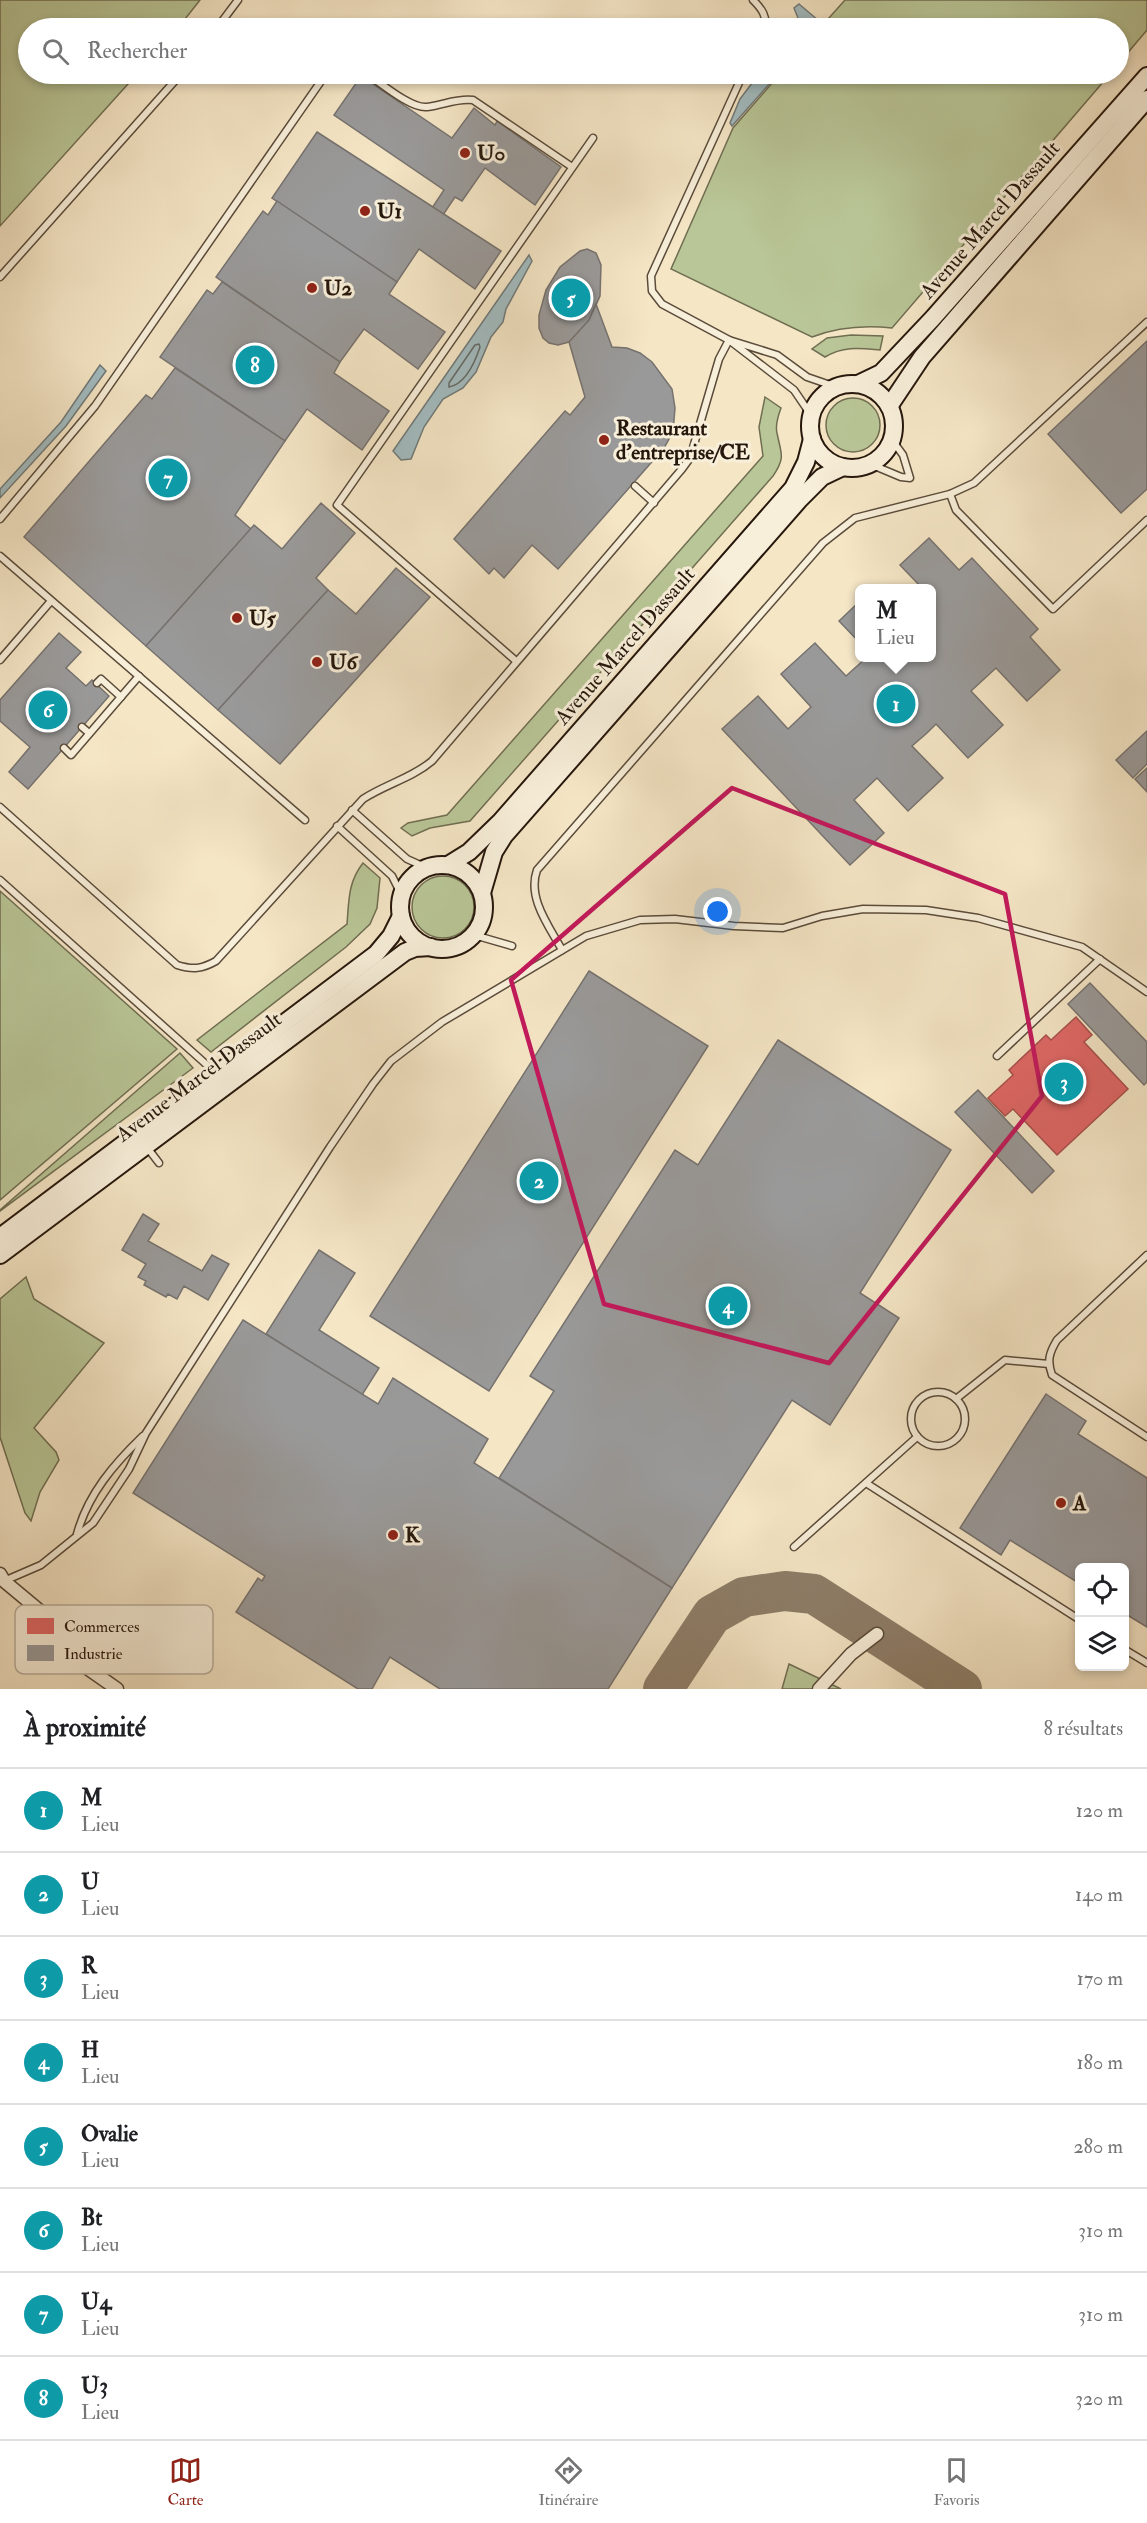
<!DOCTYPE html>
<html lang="fr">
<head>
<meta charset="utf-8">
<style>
  :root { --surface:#fff; --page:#f6f6f6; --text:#202124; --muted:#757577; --line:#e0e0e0; --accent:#8f2418 }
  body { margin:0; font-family:"IM FELL Double Pica",serif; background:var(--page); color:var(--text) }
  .controls { position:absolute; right:18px; bottom:18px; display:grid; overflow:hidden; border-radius:9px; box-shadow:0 3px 9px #0003 }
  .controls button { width:54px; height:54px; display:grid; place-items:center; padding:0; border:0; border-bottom:2px solid var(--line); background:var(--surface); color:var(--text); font:30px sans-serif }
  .you { position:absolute; left:718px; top:912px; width:21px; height:21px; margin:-15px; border:4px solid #fff; border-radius:50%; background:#1a73e8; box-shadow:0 0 0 9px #1a73e833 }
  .badge { display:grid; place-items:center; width:39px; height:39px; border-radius:50%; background:var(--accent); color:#fff; font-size:20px; font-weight:700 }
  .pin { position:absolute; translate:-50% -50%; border:3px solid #fff; box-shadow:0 2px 6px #0006 }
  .popup { position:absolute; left:855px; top:584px; width:81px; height:78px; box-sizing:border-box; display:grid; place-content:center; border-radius:9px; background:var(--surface); filter:drop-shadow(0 2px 4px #0005); font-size:20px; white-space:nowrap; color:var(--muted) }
  .popup b { font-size:22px; color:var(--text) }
  .popup::after { content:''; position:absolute; left:50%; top:100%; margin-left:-12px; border:12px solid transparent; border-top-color:var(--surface) }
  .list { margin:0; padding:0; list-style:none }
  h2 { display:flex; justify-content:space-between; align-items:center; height:78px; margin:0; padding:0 24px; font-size:26px }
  h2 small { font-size:20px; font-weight:400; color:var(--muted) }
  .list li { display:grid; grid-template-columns:39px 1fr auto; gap:18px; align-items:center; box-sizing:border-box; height:84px; padding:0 24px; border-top:2px solid var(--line) }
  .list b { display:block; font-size:22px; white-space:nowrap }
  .list p { margin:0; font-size:20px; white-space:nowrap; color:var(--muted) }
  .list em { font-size:20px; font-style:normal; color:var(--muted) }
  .icon { flex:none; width:33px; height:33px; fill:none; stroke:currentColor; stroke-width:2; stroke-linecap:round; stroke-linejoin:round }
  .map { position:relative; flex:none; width:1147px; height:1689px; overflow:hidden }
  .search { position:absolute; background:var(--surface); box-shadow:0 3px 9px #0003; left:18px; right:18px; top:18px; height:66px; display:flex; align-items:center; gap:15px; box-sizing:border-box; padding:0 21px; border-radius:33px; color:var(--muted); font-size:22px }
  .sheet { height:750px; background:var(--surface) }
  nav { display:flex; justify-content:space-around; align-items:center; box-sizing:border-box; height:84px; border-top:2px solid var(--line); background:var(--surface); font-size:16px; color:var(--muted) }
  nav a { display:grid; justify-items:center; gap:3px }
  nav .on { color:var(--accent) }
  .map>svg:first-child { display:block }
  .green { fill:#b9c697; stroke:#706e52; stroke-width:1.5 }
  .water { fill:#a2bcc1; stroke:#707a79; stroke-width:1.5 }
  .shops { fill:#e06666; stroke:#a84e4b; stroke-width:1.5 }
  .industry { fill:#999; stroke:#76726f; stroke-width:1.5 }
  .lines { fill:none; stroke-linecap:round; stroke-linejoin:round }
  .shore { stroke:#646a66; stroke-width:1.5 }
  .taxiway { stroke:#8e7e69; stroke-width:40 }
  .service-casing { stroke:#5a4b3a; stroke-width:9 }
  .minor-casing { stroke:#5a4b3a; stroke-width:15 }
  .secondary-casing { stroke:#26170c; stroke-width:20 }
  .service { stroke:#f8efda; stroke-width:6 }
  .minor { stroke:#f8efda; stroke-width:12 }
  .secondary { stroke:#f8efda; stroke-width:16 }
  .marked { fill:none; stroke:#c2185b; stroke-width:4.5; stroke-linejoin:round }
  .poi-dot { fill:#8f2418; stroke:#f8efda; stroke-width:2 }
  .labels { text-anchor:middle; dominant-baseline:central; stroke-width:6; stroke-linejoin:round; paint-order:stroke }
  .poi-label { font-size:21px; font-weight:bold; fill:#26170c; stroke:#f8efda; text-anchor:start }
  .street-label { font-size:21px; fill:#26170c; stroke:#f8efda }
  .key { fill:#f8efda; stroke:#b9ae9c; stroke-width:1.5 }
  .key-label { font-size:16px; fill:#26170c }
</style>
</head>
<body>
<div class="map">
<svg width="1147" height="1689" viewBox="0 0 1147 1689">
  <rect width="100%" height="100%" fill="#f5e6c6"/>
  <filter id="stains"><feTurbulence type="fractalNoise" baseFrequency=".00333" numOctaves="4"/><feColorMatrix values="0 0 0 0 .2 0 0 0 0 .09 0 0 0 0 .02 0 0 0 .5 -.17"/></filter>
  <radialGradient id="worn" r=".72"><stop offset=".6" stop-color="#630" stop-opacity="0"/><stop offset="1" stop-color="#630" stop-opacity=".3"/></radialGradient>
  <g class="green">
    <polygon points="0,0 200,0 178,28 28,28 28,74 137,74 0,226"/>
    <polygon points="845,0 1147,0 1147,30 1119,63 1118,28 820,28"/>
    <path d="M780 74H1110L892 328C864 325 838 327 812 337L671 269 733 128Z"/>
    <path d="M851 335 883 336 880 350C859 348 843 346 825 357L812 349 827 338Z"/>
    <path d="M765 397 781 408C778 416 775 425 777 433 781 454 786 457 773 476L470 821 430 828 412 836 401 828 408 823 447 815 763 456 759 427Z"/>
    <circle cx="853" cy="425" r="27"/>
    <path d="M363 863 380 878 377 908 370 924 346 947 211 1052 197 1040 347 924C349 900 348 882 363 863Z"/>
    <circle cx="443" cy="907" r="31"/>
    <polygon points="0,891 177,1049 0,1200"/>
    <polygon points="180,1053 193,1068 0,1211 0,1210"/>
    <polygon points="26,1277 34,1299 104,1343 34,1428 56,1452 59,1460 40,1492 31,1521 25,1513 0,1437 0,1299"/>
    <polygon points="789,1664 841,1689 782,1689"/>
  </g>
  <g class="water">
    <polygon points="799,4 819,21 817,28 797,28 798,18 794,8"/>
    <polygon points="759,74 778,74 732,126 730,123 740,99"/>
    <polygon points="529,255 532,261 506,309 503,322 491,337 476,372 463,388 443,399 424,427 411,459 401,460 393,451"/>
    <polygon points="100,365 106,371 66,426 0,498 0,489 61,422"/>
  </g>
  <polygon class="shops" points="1076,1017 1092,1035 1084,1042 1128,1089 1057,1155 1013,1109 1005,1116 988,1098 1013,1075 1009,1070 1046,1035 1051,1040"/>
  <g class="industry">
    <polygon points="361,76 452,138 474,108 495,125 497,121 561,167 535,205 485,168 462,201 455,197 443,215 432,208 444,190 334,115"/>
    <polygon points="317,132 501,251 475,289 419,249 397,282 272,198"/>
    <polygon points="277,201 397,282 389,294 445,332 418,369 364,329 340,362 216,277 263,211 268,215"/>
    <polygon points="587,249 596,253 601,265 600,296 589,320 580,332 569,342 558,345 549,343 543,338 539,328 539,315 546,290 560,267 580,251"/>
    <polygon points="222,282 340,362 334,373 389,411 362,450 307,409 285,441 160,357 207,290 213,294"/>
    <polygon points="596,304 612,347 627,348 640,353 652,362 672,389 675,408 673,432 664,448 558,569 532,545 504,578 494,568 489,574 454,539 565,411 570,415 585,397 569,342 589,320"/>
    <polygon points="1147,341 1147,489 1121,513 1048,434"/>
    <polygon points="175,368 285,441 235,515 251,529 146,646 24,537 146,395 152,399"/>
    <polygon points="321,503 355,533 316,578 328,590 218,710 146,646 254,525 282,549"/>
    <polygon points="929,538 959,570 972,558 1038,629 1030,637 1060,670 1027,701 996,668 971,691 1003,725 968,758 936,724 927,733 912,746 943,778 908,811 877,778 854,800 884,833 850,865 722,729 758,696 788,729 811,707 781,674 815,643 846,676 866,658 932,658 932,588 922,588 900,565"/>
    <polygon points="396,568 430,597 280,764 218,710 328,590 356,614"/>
    <polygon points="860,601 860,643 839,621"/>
    <polygon points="59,633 81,652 66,668 86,686 92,680 109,696 28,789 9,772 30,747 0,721 0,700"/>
    <polygon points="1147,731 1147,764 1133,778 1116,760"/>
    <polygon points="1147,768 1147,792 1135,779"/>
    <polygon points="589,971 708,1046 489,1391 370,1316"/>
    <polygon points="1090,983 1147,1042 1147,1082 1144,1085 1068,1004"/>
    <polygon points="778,1040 951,1150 860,1293 899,1318 830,1425 792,1400 672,1588 499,1478 554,1391 530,1376 675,1150 698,1165"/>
    <polygon points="978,1090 1054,1171 1032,1193 955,1112"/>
    <polygon points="143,1214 159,1224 148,1241 202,1271 212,1255 229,1264 208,1300 184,1286 177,1299 168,1294 166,1297 144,1285 146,1281 138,1277 146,1264 122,1250"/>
    <polygon points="319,1250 355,1273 319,1330 379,1368 362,1395 266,1334"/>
    <polygon points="243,1320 378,1404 393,1378 488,1439 474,1463 672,1588 608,1689 440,1689 390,1657 372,1689 358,1689 236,1612 258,1578 262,1581 265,1576 133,1493"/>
    <polygon points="1046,1394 1086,1421 1078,1434 1147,1478 1147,1627 1124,1613 1124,1568 1080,1568 1080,1584 1010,1540 1001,1555 960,1528"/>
  </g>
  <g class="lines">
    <path class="shore" d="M479 344 480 347C475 362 466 384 449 387V383L475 345Z"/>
    <polyline class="taxiway" points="663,1689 712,1615 744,1597 785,1591 814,1594 962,1689"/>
    <g class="service-casing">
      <g id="service">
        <path d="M753 0C762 9 767 16 765 28"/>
        <polyline points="217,28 238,0"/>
        <path d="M367 74C381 83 411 109 427 107 444 105 456 98 473 100L572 167"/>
        <polyline points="0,277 181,74"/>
        <polyline points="811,415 794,390 729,340 777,355 807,377 836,387"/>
        <polyline points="870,464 901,477 910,478 903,455 892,440"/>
        <polyline points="635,486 654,503"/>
        <polyline points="950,494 956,510 1053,609 1147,520"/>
        <polyline points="0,519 95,406 326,74"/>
        <polyline points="0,556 305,820"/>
        <polyline points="0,660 51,601"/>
        <polyline points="516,661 337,505 593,138"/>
        <polyline points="97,683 101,679 121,697"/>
        <polyline points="82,727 89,733"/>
        <polyline points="64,748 71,755 139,676"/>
        <path d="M0 807 177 965C193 970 202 969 216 961L363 799C386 784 412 778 432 761L682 469 690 458 719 359 729 340 662 304 652 291 651 276 743 74"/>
        <polyline points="352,810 407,859 427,868"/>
        <polyline points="337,826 392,876 402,896"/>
        <polyline points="0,880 217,1074"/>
        <polyline points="474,935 512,946"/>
        <path d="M562 950C549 926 527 898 537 870L823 543 855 518 950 494 974 483 1147 322"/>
        <polyline points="997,1056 1100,959"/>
        <polyline points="146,1146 159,1163"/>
        <path d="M1147 1255 1057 1340C1049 1353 1047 1361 1052 1375L1147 1437"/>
        <circle cx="938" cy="1419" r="27"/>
        <polyline points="956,1399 1005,1360 1049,1364"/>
        <polyline points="866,1483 1080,1620"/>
        <path d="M77 1534C88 1494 114 1464 143 1436"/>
        <polyline points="794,1547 917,1437"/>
        <polyline points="4,1581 41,1565 93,1523 129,1469 146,1433 330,1147 373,1084 391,1061 442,1022 586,936 640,920 675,919 734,926 783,928 822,916 863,909 926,910 978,918 1082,947 1147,992"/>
        <polyline points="1124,1649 1147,1663"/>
      </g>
    </g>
    <g class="minor-casing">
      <g id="minor">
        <polyline points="0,1574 4,1581 40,1611 58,1641 80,1663 117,1689"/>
        <polyline points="819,1689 851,1654 877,1634"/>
      </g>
    </g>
    <g class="secondary-casing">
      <g id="secondary">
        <circle cx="852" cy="426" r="42"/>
        <polyline points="858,384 881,373 933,318 1147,76"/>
        <polyline points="890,405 922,357 1147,99"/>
        <polyline points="448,865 469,852 500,822 793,488 806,462 812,439"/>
        <circle cx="442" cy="907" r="42"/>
        <polyline points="482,893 494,852 504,836 800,499 822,477 843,467"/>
        <polyline points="0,1237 376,954 391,936 401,916"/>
        <polyline points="0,1255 405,952 415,948 431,947"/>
      </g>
    </g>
    <use href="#service" class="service"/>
    <use href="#minor" class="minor"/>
    <use href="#secondary" class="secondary"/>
  </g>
  <path class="marked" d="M732 788 1005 894 1042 1096 829 1363 604 1304 511 980Z"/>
  <g class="poi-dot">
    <circle cx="465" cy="153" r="6"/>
    <circle cx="365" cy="211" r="6"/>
    <circle cx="312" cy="288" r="6"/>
    <circle cx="604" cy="440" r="6"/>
    <circle cx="237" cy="618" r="6"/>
    <circle cx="317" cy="662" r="6"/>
    <circle cx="1061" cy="1503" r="6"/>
    <circle cx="393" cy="1535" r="6"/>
  </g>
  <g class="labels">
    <g class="poi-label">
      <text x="477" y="153">U0</text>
      <text x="377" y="211">U1</text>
      <text x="324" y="288">U2</text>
      <text x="616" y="428">Restaurant<tspan x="616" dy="24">d'entreprise/CE</tspan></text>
      <text x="249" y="618">U5</text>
      <text x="329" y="662">U6</text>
      <text x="1073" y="1503">A</text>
      <text x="405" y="1535">K</text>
    </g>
    <g class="street-label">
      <text transform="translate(990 220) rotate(-49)">Avenue Marcel Dassault</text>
      <text transform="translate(625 646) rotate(-49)">Avenue Marcel Dassault</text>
      <text transform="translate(199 1077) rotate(-37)">Avenue Marcel Dassault</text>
    </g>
  </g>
  <rect x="15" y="1605" width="198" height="69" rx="9" class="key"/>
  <rect x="27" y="1618" width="27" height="16" fill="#e06666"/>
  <rect x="27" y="1645" width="27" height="16" fill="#999"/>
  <g class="key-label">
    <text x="64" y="1632">Commerces</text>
    <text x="64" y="1659">Industrie</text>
  </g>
  <rect width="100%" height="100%" filter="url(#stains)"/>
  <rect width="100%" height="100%" fill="url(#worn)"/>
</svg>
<div class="controls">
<button><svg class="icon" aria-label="locate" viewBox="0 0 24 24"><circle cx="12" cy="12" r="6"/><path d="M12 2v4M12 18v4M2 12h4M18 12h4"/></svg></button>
<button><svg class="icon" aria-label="layers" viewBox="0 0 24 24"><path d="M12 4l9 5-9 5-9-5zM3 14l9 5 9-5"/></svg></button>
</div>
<div class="you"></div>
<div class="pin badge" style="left:896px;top:704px;background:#0f9aa8">1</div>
<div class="popup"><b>M</b>Lieu</div>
<div class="pin badge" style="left:539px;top:1181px;background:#0f9aa8">2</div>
<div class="pin badge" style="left:1064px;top:1082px;background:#0f9aa8">3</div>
<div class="pin badge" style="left:728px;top:1306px;background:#0f9aa8">4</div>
<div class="pin badge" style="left:571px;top:298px;background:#0f9aa8">5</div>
<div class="pin badge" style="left:48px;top:710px;background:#0f9aa8">6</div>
<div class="pin badge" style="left:168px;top:478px;background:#0f9aa8">7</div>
<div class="pin badge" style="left:255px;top:365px;background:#0f9aa8">8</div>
<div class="search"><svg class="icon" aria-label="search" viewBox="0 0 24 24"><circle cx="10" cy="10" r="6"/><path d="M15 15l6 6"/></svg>Rechercher</div>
</div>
<section class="sheet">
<h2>À proximité<small>8 résultats</small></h2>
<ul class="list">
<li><span class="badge" style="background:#0f9aa8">1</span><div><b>M</b><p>Lieu</p></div><em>120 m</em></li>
<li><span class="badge" style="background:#0f9aa8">2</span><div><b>U</b><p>Lieu</p></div><em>140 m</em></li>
<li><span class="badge" style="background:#0f9aa8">3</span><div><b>R</b><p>Lieu</p></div><em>170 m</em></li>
<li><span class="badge" style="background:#0f9aa8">4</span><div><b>H</b><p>Lieu</p></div><em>180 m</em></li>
<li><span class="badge" style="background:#0f9aa8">5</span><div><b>Ovalie</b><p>Lieu</p></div><em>280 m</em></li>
<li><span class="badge" style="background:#0f9aa8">6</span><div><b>Bt</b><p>Lieu</p></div><em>310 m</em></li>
<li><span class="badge" style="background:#0f9aa8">7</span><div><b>U4</b><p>Lieu</p></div><em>310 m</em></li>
<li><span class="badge" style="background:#0f9aa8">8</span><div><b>U3</b><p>Lieu</p></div><em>320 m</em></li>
</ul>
</section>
<nav>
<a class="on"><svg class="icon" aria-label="map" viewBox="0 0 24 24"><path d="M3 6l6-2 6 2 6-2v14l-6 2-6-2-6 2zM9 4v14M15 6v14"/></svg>Carte</a>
<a><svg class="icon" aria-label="directions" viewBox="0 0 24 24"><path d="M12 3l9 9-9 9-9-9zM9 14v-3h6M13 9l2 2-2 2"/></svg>Itinéraire</a>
<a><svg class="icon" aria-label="saved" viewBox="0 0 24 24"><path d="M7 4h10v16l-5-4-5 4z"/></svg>Favoris</a>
</nav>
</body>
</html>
